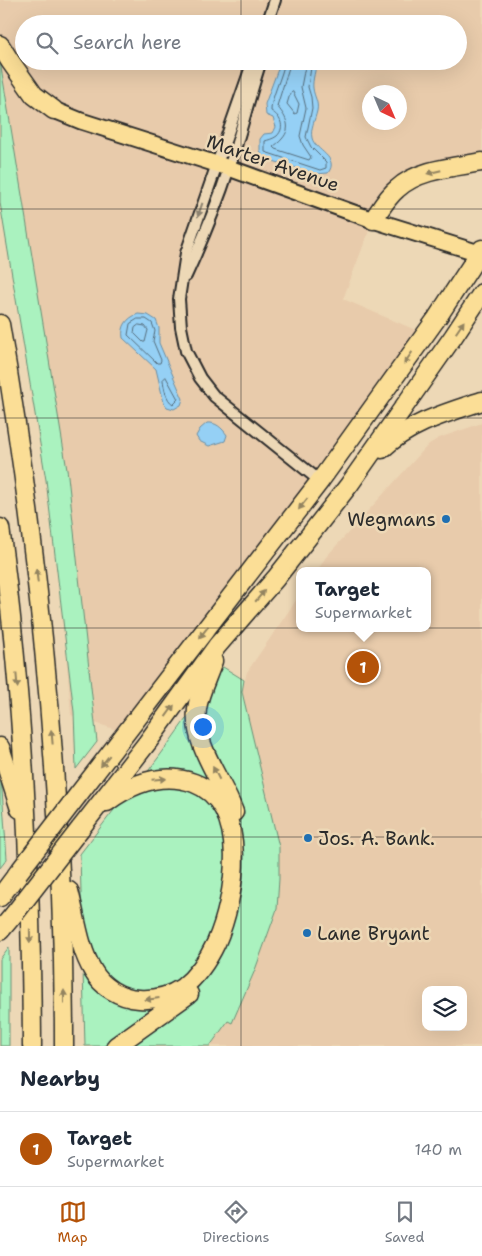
<!DOCTYPE html>
<html lang="en">
<head>
<meta charset="utf-8">
<style>
  :root { --surface:#fff; --page:#f6f6f7; --text:#1f2937; --muted:#747a83; --line:#e0e1e3; --accent:#b45309 }
  body { margin:0; font-family:"Shantell Sans",sans-serif; background:var(--page); color:var(--text) }
  .controls { position:absolute; right:15px; bottom:15px; display:grid; overflow:hidden; border-radius:10px; box-shadow:0 5px 20px #0002 }
  .controls button { width:45px; height:45px; display:grid; place-items:center; padding:0; border:0; border-bottom:1px solid var(--line); background:var(--surface); color:var(--text); font:25px sans-serif }
  .compass { position:absolute; left:362px; top:85px; width:45px; height:45px; border-radius:50%; background:var(--surface); box-shadow:0 5px 20px #0002; rotate:136deg }
  .you { position:absolute; left:202px; top:726px; width:18px; height:18px; margin:-12px; border:4px solid #fff; border-radius:50%; background:#1a73e8; box-shadow:0 0 0 8px #1a73e833 }
  .badge { display:grid; place-items:center; width:32px; height:32px; border-radius:50%; background:var(--accent); color:#fff; font-size:16px; font-weight:700 }
  .pin { position:absolute; translate:-50% -50%; border:2px solid #fff; box-shadow:0 1px 5px #0006 }
  .popup { position:absolute; left:296px; top:567px; width:135px; height:65px; box-sizing:border-box; display:grid; place-content:center; border-radius:10px; background:var(--surface); filter:drop-shadow(0 1px 4px #0005); font-size:16px; white-space:nowrap; color:var(--muted) }
  .popup b { font-size:19px; color:var(--text) }
  .popup::after { content:''; position:absolute; left:50%; top:100%; margin-left:-10px; border:10px solid transparent; border-top-color:var(--surface) }
  .list { margin:0; padding:0; list-style:none }
  h2 { display:flex; justify-content:space-between; align-items:center; height:65px; margin:0; padding:0 20px; font-size:21px }
  h2 small { font-size:16px; font-weight:400; color:var(--muted) }
  .list li { display:grid; grid-template-columns:32px 1fr auto; gap:15px; align-items:center; box-sizing:border-box; height:75px; padding:0 20px; border-top:1px solid var(--line) }
  .list b { display:block; font-size:19px; white-space:nowrap }
  .list p { margin:0; font-size:16px; white-space:nowrap; color:var(--muted) }
  .list em { font-size:16px; font-style:normal; color:var(--muted) }
  .icon { flex:none; width:28px; height:28px; fill:none; stroke:currentColor; stroke-width:2; stroke-linecap:round; stroke-linejoin:round }
  .map { position:relative; flex:none; width:482px; height:1046px; overflow:hidden }
  .search { position:absolute; background:var(--surface); box-shadow:0 5px 20px #0002; left:15px; right:15px; top:15px; height:55px; display:flex; align-items:center; gap:12px; box-sizing:border-box; padding:0 18px; border-radius:28px; color:var(--muted); font-size:19px }
  .sheet { height:140px; background:var(--surface) }
  nav { display:flex; justify-content:space-around; align-items:center; box-sizing:border-box; height:70px; border-top:1px solid var(--line); background:var(--surface); font-size:14px; color:var(--muted) }
  nav a { display:grid; justify-items:center; gap:2px }
  nav .on { color:var(--accent) }
  .map>svg:first-child { display:block }
  .built { fill:#e8cbab; fill-rule:evenodd }
  .green { fill:#aaf2bf; stroke:#6a8e75 }
  .water { fill:#95d0f5; stroke:#6b8ea4 }
  .lines { fill:none; stroke-linecap:round; stroke-linejoin:round }
  .shore { stroke:#556d7c; stroke-width:1 }
  .street-casing { stroke:#2b2b2b; stroke-width:14 }
  .primary-casing { stroke:#2b2b2b; stroke-width:19 }
  .highway-casing { stroke:#2b2b2b; stroke-width:21 }
  .street { stroke:#edd8b6; stroke-width:10 }
  .primary { stroke:#fbde96; stroke-width:15 }
  .highway { stroke:#fbde96; stroke-width:18 }
  .highway-bridge-casing { stroke:#2b2b2b; stroke-width:21; stroke-linecap:butt }
  .highway-bridge { stroke:#fbde96; stroke-width:18 }
  .oneway { fill:#938460 }
  .oneway2 { fill:#8c8270 }
  .grid { fill:none; stroke:#2b2b2b; stroke-width:1; stroke-opacity:0.55 }
  .poi-dot { fill:#1f6fb2; stroke:#edd8b6; stroke-width:2 }
  .labels { text-anchor:middle; dominant-baseline:central; stroke-width:5; stroke-linejoin:round; paint-order:stroke }
  .street-label { font-size:19px; fill:#2b2b2b; stroke:#edd8b6 }
  .poi-label { font-size:19px; fill:#2b2b2b; stroke:#edd8b6; text-anchor:start }
</style>
</head>
<body>
<div class="map">
<svg width="482" height="1046" viewBox="0 0 482 1046">
  <rect width="100%" height="100%" fill="#edd8b6"/>
  <filter id="ink" filterUnits="userSpaceOnUse"><feTurbulence type="fractalNoise" baseFrequency=".02" numOctaves="2"/><feDisplacementMap in="SourceGraphic" scale="10" xChannelSelector="R" yChannelSelector="G"/><feConvolveMatrix kernelMatrix="1 2 1 2 8 2 1 2 1" color-interpolation-filters="sRGB"/></filter>
  <g filter="url(#ink)">
    <g class="built">
      <path d="M0 0H482V162L421 176 373 220 343 299 425 334 126 733 71 715 63 609 44 441 0 191ZM24 24H458V61H24ZM370 92H400V122H370Z"/>
      <path d="M482 423V1046H210L228 1020 232 1022 255 970 277 909 279 879 242 692 247 672 299 596V628H427V571H317L326 557 429 444 439 438ZM426 990H463V1027H426Z"/>
    </g>
    <g class="green">
      <polygon points="0,61 68,476 97,742 76,769 74,712 46,480 0,203"/>
      <polygon points="223,667 244,680 242,692 279,847 279,879 277,909 255,970 232,1023 228,1021 210,1046 85,1046 80,854 130,789 149,770 161,754"/>
      <polygon points="0,762 7,859 0,868"/>
      <polygon points="9,947 9,1046 0,1046 0,959"/>
    </g>
    <g class="water">
      <path d="M281 61H317C316 69 312 80 313 88 314 97 319 102 317 111 315 120 310 129 312 138 315 151 340 157 328 173L316 174 263 158 260 151V139L264 134 273 133 276 127 273 118 266 115 265 104Z"/>
      <path d="M138 314 148 315 156 320 159 328V343L183 399 181 405 174 409 167 407 164 403 156 369 123 338C121 326 127 318 138 314Z"/>
      <path d="M207 423C216 422 222 428 227 435L225 441 209 446 199 441 196 436 200 429Z"/>
    </g>
    <g class="lines">
      <g class="shore">
        <path d="M285 61C283 75 270 100 271 111 280 116 286 127 277 136 273 139 268 140 265 141V152L320 170 326 168V162L311 147 306 137 312 108 311 97 308 87 312 61"/>
        <path d="M291 61 277 106C285 116 293 127 282 139 279 143 276 144 273 147L275 149 309 160 311 157 303 145 300 136 306 108 301 87 306 61"/>
        <polygon points="293,92 299,104 297,113 295,114 287,104 290,94"/>
        <polygon points="138,319 146,319 152,323 155,331 153,341 161,360 160,363 157,363 128,335 130,324"/>
        <polygon points="139,325 145,326 148,330 145,342 143,342 134,333 135,328"/>
        <path d="M166 377 178 399 173 404C166 400 164 388 163 380Z"/>
      </g>
      <g class="street-casing">
        <g id="street">
          <polyline points="267,24 275,0"/>
          <polyline points="253,61 186,253 179,299 181,327 186,351 200,378 214,396 320,481"/>
          <path d="M186 276C202 241 217 205 229 168 241 133 249 97 261 61"/>
        </g>
      </g>
      <g class="primary-casing">
        <polyline id="primary" points="54,110 81,121 229,168 373,220 479,253"/>
      </g>
      <g class="highway-casing">
        <g id="highway">
          <polyline points="0,45 10,61 34,95 54,110"/>
          <path d="M373 220C380 210 387 197 397 189 418 169 455 167 482 162"/>
          <path d="M0 324C41 563 64 804 64 1046"/>
          <path d="M382 449C410 423 446 413 482 401"/>
          <path d="M0 528C24 699 31 873 32 1046"/>
          <path d="M213 661C208 676 199 693 197 709 193 746 222 779 234 812"/>
          <polyline points="0,747 20,809"/>
          <polyline points="78,795 320,481 437,318 482,249"/>
          <polyline points="80,829 147,743 217,646 276,578 349,485 453,337 482,293"/>
          <path d="M69 891C76 917 79 948 93 971 102 987 120 998 139 999 154 1000 169 997 182 988 196 977 208 960 216 943 235 900 252 805 194 783 163 772 133 783 107 802"/>
          <polyline points="0,897 18,873"/>
          <polyline points="0,931 15,913"/>
          <polyline points="116,1046 189,994"/>
        </g>
      </g>
      <use href="#street" class="street"/>
      <use href="#primary" class="primary"/>
      <use href="#highway" class="highway"/>
      <g class="highway-bridge-casing">
        <g id="highway-bridge">
          <polyline points="18,873 78,795"/>
          <polyline points="15,913 80,829"/>
        </g>
      </g>
      <use href="#highway-bridge" class="highway-bridge"/>
    </g>
    <defs><path id="oneway-solid" d="M-6-.8H1V-3.2L6.5 0L1 3.2V.8H-6Z" transform="scale(1.25)"/></defs>
    <g class="oneway">
      <use href="#oneway-solid" transform="translate(434 172) rotate(166)"/>
      <use href="#oneway-solid" transform="translate(460 327) rotate(-56)"/>
      <use href="#oneway-solid" transform="translate(408 358) rotate(125)"/>
      <use href="#oneway-solid" transform="translate(303 504) rotate(128)"/>
      <use href="#oneway-solid" transform="translate(37 576) rotate(-97)"/>
      <use href="#oneway-solid" transform="translate(260 596) rotate(-50)"/>
      <use href="#oneway-solid" transform="translate(204 632) rotate(128)"/>
      <use href="#oneway-solid" transform="translate(17 681) rotate(85)"/>
      <use href="#oneway-solid" transform="translate(170 711) rotate(-54)"/>
      <use href="#oneway-solid" transform="translate(52 737) rotate(-95)"/>
      <use href="#oneway-solid" transform="translate(105 761) rotate(128)"/>
      <use href="#oneway-solid" transform="translate(216 773) rotate(-117)"/>
      <use href="#oneway-solid" transform="translate(159 779) rotate(-5)"/>
      <use href="#oneway-solid" transform="translate(30 936) rotate(89)"/>
      <use href="#oneway-solid" transform="translate(64 997) rotate(-90)"/>
      <use href="#oneway-solid" transform="translate(152 999) rotate(173)"/>
    </g>
    <use class="oneway2" href="#oneway-solid" transform="translate(200 210) rotate(109)"/>
  </g>
  <path class="grid" d="M241 0V24M241 61V1046M0 209H482M0 418H482M0 628H482M0 837H482"/>
  <g class="poi-dot">
    <circle cx="446" cy="519" r="5"/>
    <circle cx="308" cy="838" r="5"/>
    <circle cx="307" cy="933" r="5"/>
  </g>
  <g class="labels">
    <g class="street-label">
      <text transform="translate(273 163) rotate(19)">Marter Avenue</text>
    </g>
    <g class="poi-label">
      <text x="436" y="519" text-anchor="end">Wegmans</text>
      <text x="318" y="838">Jos. A. Bank.</text>
      <text x="317" y="933">Lane Bryant</text>
    </g>
  </g>
</svg>
<div class="controls">
<button><svg class="icon" aria-label="layers" viewBox="0 0 24 24"><path d="M12 4l9 5-9 5-9-5zM3 14l9 5 9-5"/></svg></button>
</div>
<svg class="compass" viewBox="-18 -18 36 36"><path d="M0-13l5 13h-10z" fill="#e53935"/><path d="M0 13l5-13h-10z" fill="#747a83"/></svg>
<div class="you"></div>
<div class="pin badge" style="left:363px;top:667px">1</div>
<div class="popup"><b>Target</b>Supermarket</div>
<div class="search"><svg class="icon" aria-label="search" viewBox="0 0 24 24"><circle cx="10" cy="10" r="6"/><path d="M15 15l6 6"/></svg>Search here</div>
</div>
<section class="sheet">
<h2>Nearby<small></small></h2>
<ul class="list">
<li><span class="badge">1</span><div><b>Target</b><p>Supermarket</p></div><em>140 m</em></li>
</ul>
</section>
<nav>
<a class="on"><svg class="icon" aria-label="map" viewBox="0 0 24 24"><path d="M3 6l6-2 6 2 6-2v14l-6 2-6-2-6 2zM9 4v14M15 6v14"/></svg>Map</a>
<a><svg class="icon" aria-label="directions" viewBox="0 0 24 24"><path d="M12 3l9 9-9 9-9-9zM9 14v-3h6M13 9l2 2-2 2"/></svg>Directions</a>
<a><svg class="icon" aria-label="saved" viewBox="0 0 24 24"><path d="M7 4h10v16l-5-4-5 4z"/></svg>Saved</a>
</nav>
</body>
</html>
